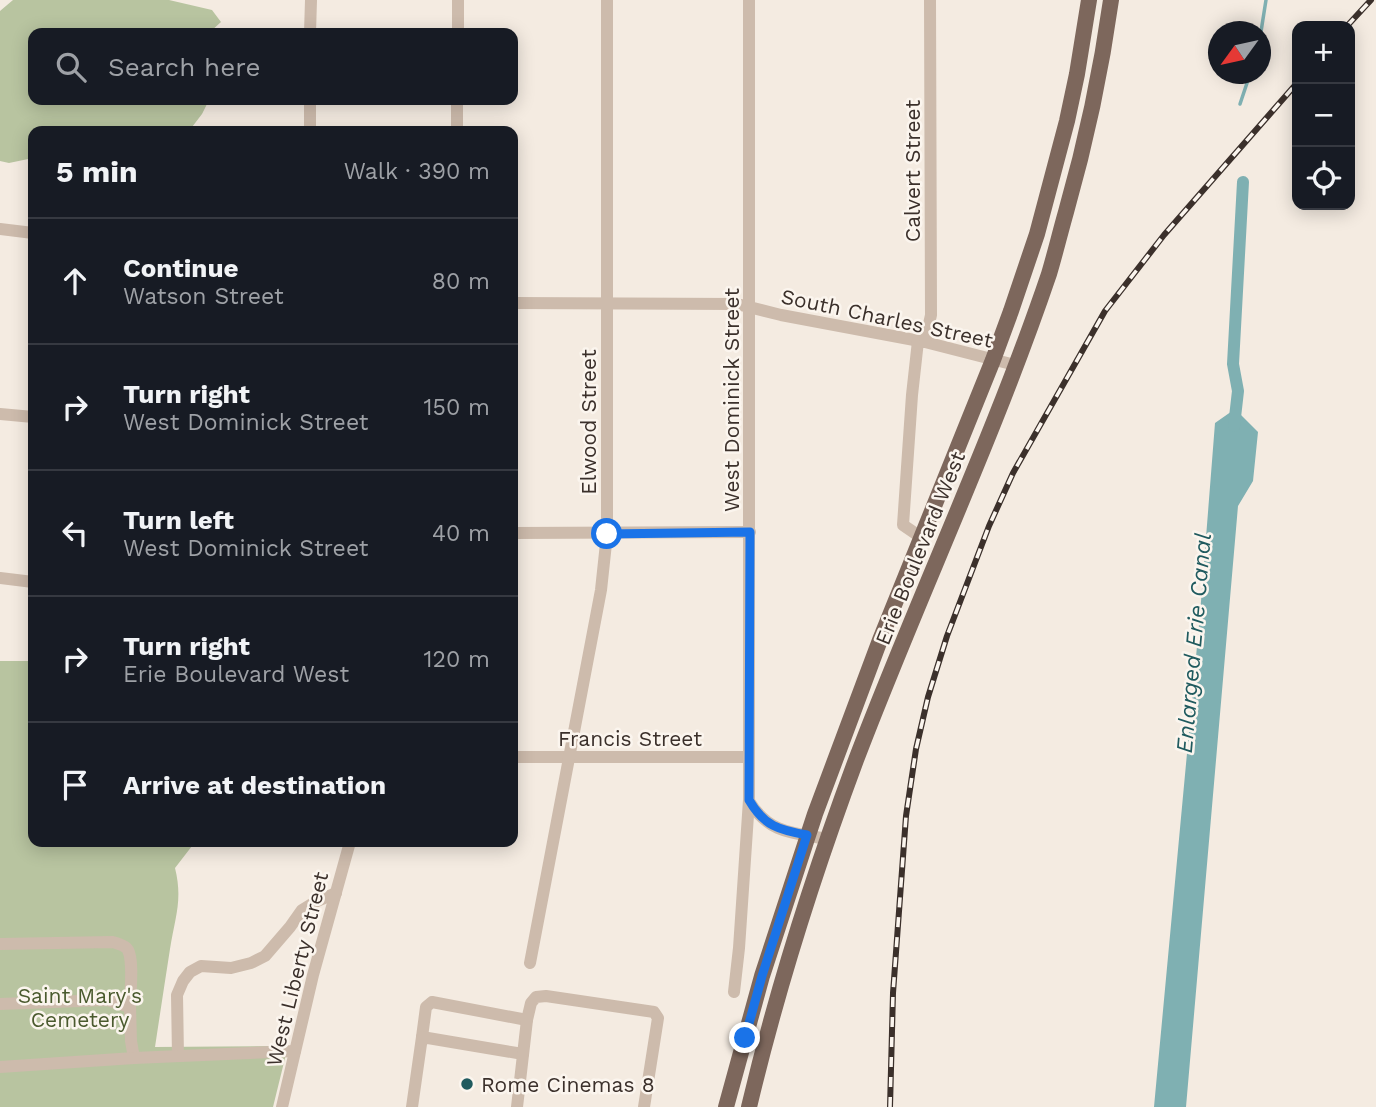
<!DOCTYPE html>
<html lang="en">
<head>
<meta charset="utf-8">
<style>
  :root { --surface:#171b24; --page:#20242c; --text:#f1f3f6; --muted:#9ea1a6; --line:#363941 }
  body { margin:0; font-family:"Work Sans",sans-serif; background:var(--page); color:var(--text) }
  .controls { position:absolute; right:21px; top:21px; display:grid; overflow:hidden; border-radius:14px; box-shadow:0 4px 18px #0003 }
  .controls button { width:63px; height:63px; display:grid; place-items:center; padding:0; border:0; border-bottom:2px solid var(--line); background:var(--surface); color:var(--text); font:35px sans-serif }
  .compass { position:absolute; left:1208px; top:21px; width:63px; height:63px; border-radius:50%; background:var(--surface); box-shadow:0 4px 18px #0003; rotate:237deg }
  .stop { position:absolute; width:21px; height:21px; margin:-16px; border:5px solid #1a73e8; border-radius:50%; background:#fff }
  .stop.end { background:#1a73e8; border-color:#fff; box-shadow:0 2px 7px #0008 }
  .list { margin:0; padding:0; list-style:none }
  h2 { display:flex; justify-content:space-between; align-items:center; height:91px; margin:0; padding:0 28px; font-size:30px }
  h2 small { font-size:23px; font-weight:400; color:var(--muted) }
  .list li { display:grid; grid-template-columns:46px 1fr auto; gap:21px; align-items:center; box-sizing:border-box; height:126px; padding:0 28px; border-top:2px solid var(--line) }
  .list b { display:block; font-size:26px; white-space:nowrap }
  .list p { margin:0; font-size:23px; white-space:nowrap; color:var(--muted) }
  .list em { font-size:23px; font-style:normal; color:var(--muted) }
  .icon { flex:none; width:38px; height:38px; fill:none; stroke:currentColor; stroke-width:2; stroke-linecap:round; stroke-linejoin:round }
  .map { position:relative; flex:none; width:1376px; height:1107px; overflow:hidden }
  .search { position:absolute; background:var(--surface); box-shadow:0 4px 18px #0003; left:28px; top:28px; width:490px; height:77px; display:flex; align-items:center; gap:18px; box-sizing:border-box; padding:0 24px; border-radius:14px; color:var(--muted); font-size:26px }
  .panel { position:absolute; background:var(--surface); box-shadow:0 4px 18px #0003; left:28px; top:126px; width:490px; height:721px; border-radius:14px }
  .map>svg:first-child { display:block }
  .green { fill:#b8c4a0 }
  .water { fill:#7fb0b2 }
  .lines { fill:none; stroke-linecap:round; stroke-linejoin:round }
  .stream { stroke:#7fb0b2; stroke-width:3.5 }
  .canal { stroke:#7fb0b2; stroke-width:12 }
  .minor { stroke:#cdbbac; stroke-width:12 }
  .major { stroke:#7d675c; stroke-width:16 }
  .rail-casing { stroke:#3b302b; stroke-width:6 }
  .rail { stroke:#fbf5ee; stroke-width:3.5; stroke-dasharray:10; stroke-linecap:butt }
  .route { stroke:#1a73e8; stroke-width:9 }
  .poi-dot { fill:#1f5a5e; stroke:#fbf5ee; stroke-width:2.5 }
  .labels { text-anchor:middle; dominant-baseline:central; stroke-width:5; stroke-linejoin:round; paint-order:stroke }
  .street-label { font-size:21px; fill:#3b302b; stroke:#fbf5ee }
  .park-label { font-size:21px; fill:#4a5a2e; stroke:#fbf5ee }
  .poi-label { font-size:21px; fill:#3b302b; stroke:#fbf5ee; text-anchor:start }
  .water-label { font-size:23px; font-style:italic; fill:#1f5a5e; stroke:#fbf5ee }
</style>
</head>
<body>
<div class="map">
<svg width="1376" height="1107" viewBox="0 0 1376 1107">
  <rect width="100%" height="100%" fill="#f4ebe1"/>
  <g class="green">
    <polygon points="13,0 169,0 212,10 221,22 210,32 206,33 33,33 33,100 209,100 202,114 189,131 33,131 33,158 9,163 0,161 0,11"/>
    <path d="M0 661H33V842H206L192 846 175 868C183 900 175 917 170 949 165 981 160 1014 155 1047L288 1046 273 1107H0Z"/>
  </g>
  <polygon class="water" points="1235,409 1258,432 1253,481 1238,506 1186,1107 1154,1107 1200,614 1215,423"/>
  <g class="lines">
    <g class="stream">
      <polyline points="1260,38 1266,0"/>
      <polyline points="1240,104 1250,74"/>
    </g>
    <polyline class="canal" points="1234,426 1238,391 1233,364 1243,182"/>
    <g class="minor">
      <polyline points="310,33 311,0"/>
      <polyline points="458,33 458,0"/>
      <polyline points="310,131 310,100"/>
      <polyline points="457,131 457,100"/>
      <polyline points="0,229 33,233"/>
      <polyline points="513,303 737,304 781,315 925,342 1015,365"/>
      <polyline points="918,341 912,395 903,525 922,538"/>
      <polyline points="925,342 931,315 930,0"/>
      <polyline points="0,414 33,417"/>
      <polyline points="513,533 750,532"/>
      <polyline points="0,578 33,582"/>
      <polyline points="513,757 748,757"/>
      <path d="M749 801C769 834 794 833 828 839"/>
      <path d="M0 944 113 942C118 944 125 945 128 950 134 962 130 992 130 1007"/>
      <polyline points="530,963 601,590 607,534 607,0"/>
      <polyline points="734,992 739,948 749,800 749,0"/>
      <polyline points="0,1004 107,1000 130,1007 131,1041 134,1058"/>
      <polyline points="422,1037 426,1007 432,1002 527,1020"/>
      <polyline points="178,1056 177,995 183,981 190,972 201,966 231,968 251,963 265,956 290,927 302,910 315,902 336,893"/>
      <polyline points="0,1067 134,1058 295,1051"/>
      <polyline points="282,1107 313,975 350,842"/>
      <polyline points="412,1107 422,1037 523,1054"/>
      <polyline points="517,1107 527,1020 531,1003 536,997 546,996 654,1012 658,1018 644,1107"/>
    </g>
    <g class="major">
      <polyline points="726,1107 762,976 815,814 880,640 993,360 1011,311 1037,234 1067,121 1077,74 1089,0"/>
      <path d="M749 1107C777 989 814 873 856 760 918 597 993 439 1049 274 1055 254 1060 233 1066 212 1086 142 1101 72 1111 0"/>
    </g>
    <g class="rail-casing">
      <g id="rail">
        <polyline points="1347,26 1371,0"/>
        <polyline points="890,1107 893,993 906,816 916,749 928,697 947,636 989,526 1013,473 1105,311 1164,235 1297,83"/>
      </g>
    </g>
    <use href="#rail" class="rail"/>
  </g>
  <g class="lines">
    <path class="route" d="M607 534 750 532 749 800C764 826 779 830 807 835L762 976 745 1038"/>
  </g>
  <circle class="poi-dot" cx="467" cy="1084" r="7"/>
  <g class="labels">
    <g class="street-label">
      <text transform="translate(912 171) rotate(-90)">Calvert Street</text>
      <text transform="translate(887 318) rotate(12)">South Charles Street</text>
      <text transform="translate(731 400) rotate(-90)">West Dominick Street</text>
      <text transform="translate(588 422) rotate(-90)">Elwood Street</text>
      <text transform="translate(920 548) rotate(-68)">Erie Boulevard West</text>
      <text x="630" y="738">Francis Street</text>
      <text transform="translate(297 969) rotate(-76)">West Liberty Street</text>
    </g>
    <g class="park-label">
      <text x="80" y="995">Saint Mary's<tspan x="80" dy="24">Cemetery</tspan></text>
    </g>
    <g class="poi-label">
      <text x="481" y="1084">Rome Cinemas 8</text>
    </g>
    <g class="water-label">
      <text transform="translate(1194 643) rotate(-85)">Enlarged Erie Canal</text>
    </g>
  </g>
</svg>
<div class="controls">
<button>+</button>
<button>−</button>
<button><svg class="icon" aria-label="locate" viewBox="0 0 24 24"><circle cx="12" cy="12" r="6"/><path d="M12 2v4M12 18v4M2 12h4M18 12h4"/></svg></button>
</div>
<svg class="compass" viewBox="-18 -18 36 36"><path d="M0-13l5 13h-10z" fill="#e53935"/><path d="M0 13l5-13h-10z" fill="#9ea1a6"/></svg>
<div class="stop" style="left:607px;top:534px"></div>
<div class="stop end" style="left:745px;top:1038px"></div>
<div class="search"><svg class="icon" aria-label="search" viewBox="0 0 24 24"><circle cx="10" cy="10" r="6"/><path d="M15 15l6 6"/></svg>Search here</div>
<section class="panel">
<h2>5 min<small>Walk · 390 m</small></h2>
<ul class="list">
<li><svg class="icon" aria-label="ahead" viewBox="0 0 24 24"><path d="M12 20V5M6 11l6-6 6 6"/></svg><div><b>Continue</b><p>Watson Street</p></div><em>80 m</em></li>
<li><svg class="icon" aria-label="right" viewBox="0 0 24 24"><path d="M7 20v-9h11M14 6l5 5-5 5"/></svg><div><b>Turn right</b><p>West Dominick Street</p></div><em>150 m</em></li>
<li><svg class="icon" aria-label="left" viewBox="0 0 24 24"><path d="M17 20v-9H6M10 6l-5 5 5 5"/></svg><div><b>Turn left</b><p>West Dominick Street</p></div><em>40 m</em></li>
<li><svg class="icon" aria-label="right" viewBox="0 0 24 24"><path d="M7 20v-9h11M14 6l5 5-5 5"/></svg><div><b>Turn right</b><p>Erie Boulevard West</p></div><em>120 m</em></li>
<li><svg class="icon" aria-label="arrive" viewBox="0 0 24 24"><path d="M6 21V4h12l-3 4 3 4H6"/></svg><div><b>Arrive at destination</b></div></li>
</ul>
</section>
</div>
</body>
</html>
